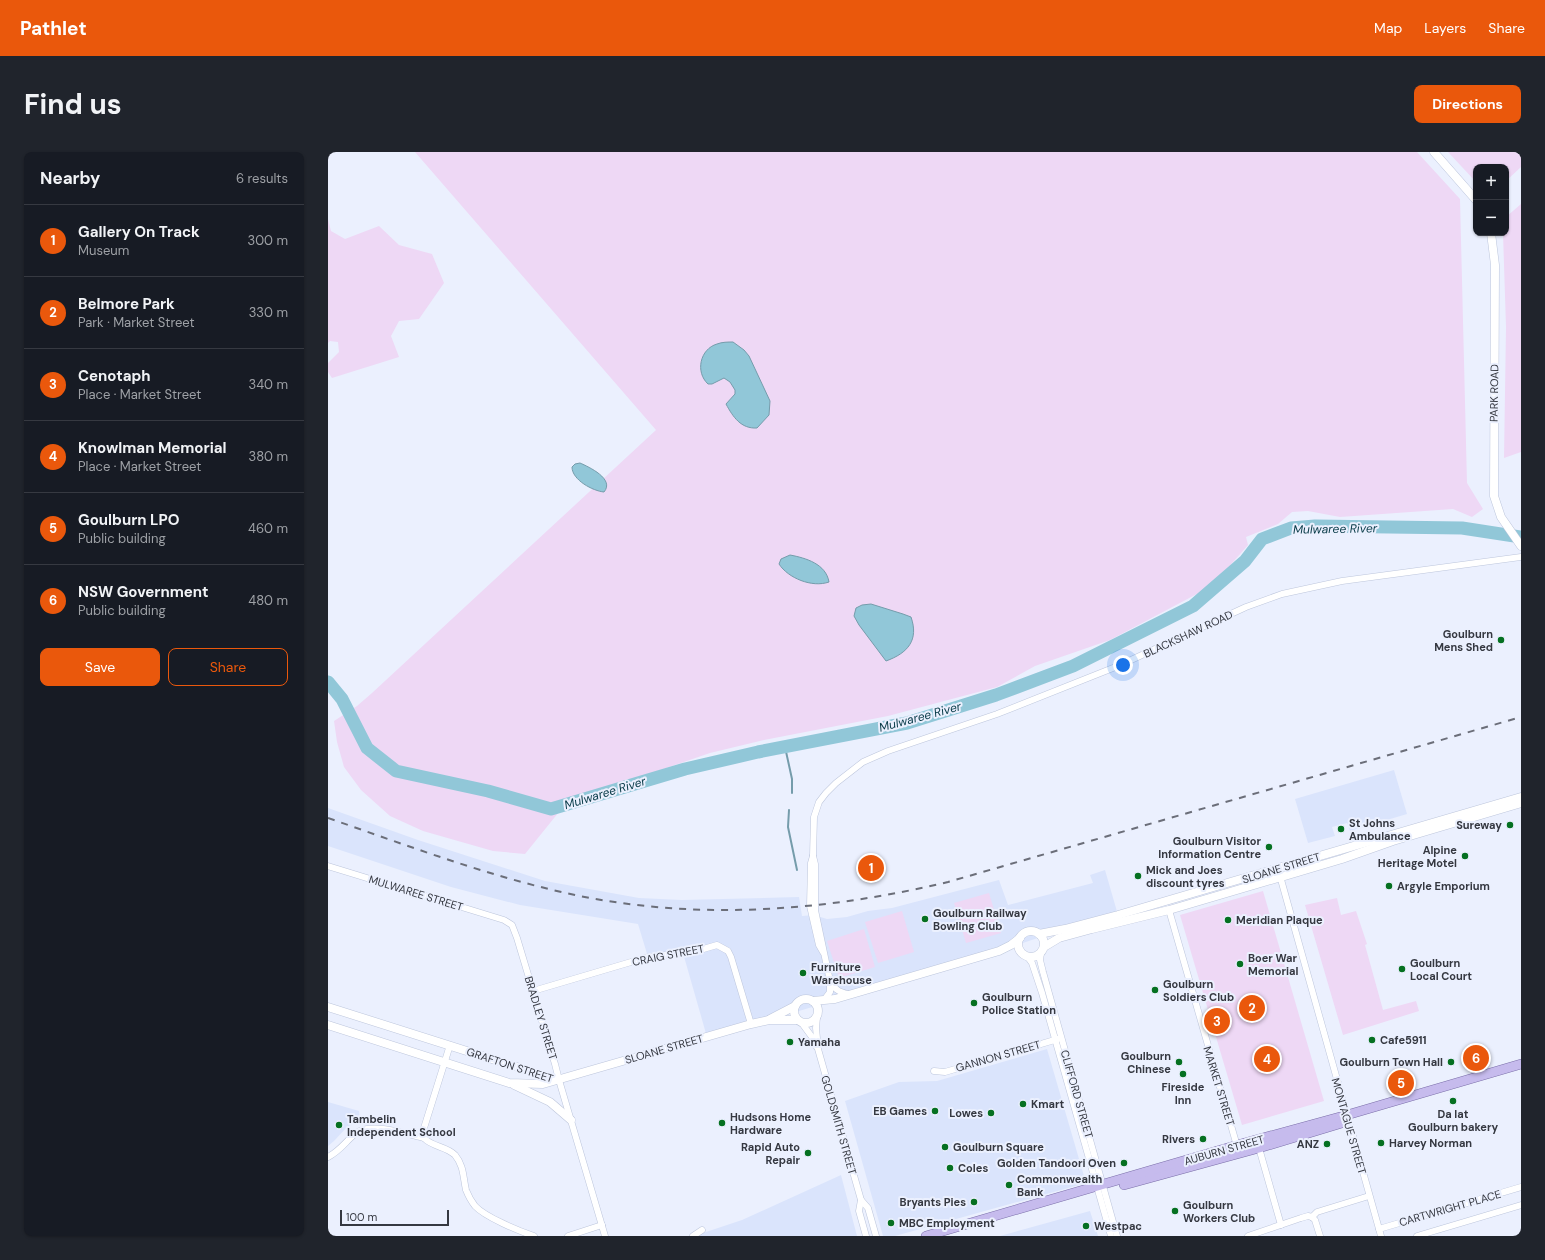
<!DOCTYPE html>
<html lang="en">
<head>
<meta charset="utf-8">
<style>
  :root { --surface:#171b24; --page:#20242c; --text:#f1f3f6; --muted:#9ea1a6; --line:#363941; --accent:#ea580c }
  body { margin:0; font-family:"DM Sans",sans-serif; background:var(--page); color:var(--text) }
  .controls { position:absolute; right:12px; top:12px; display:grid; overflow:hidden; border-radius:8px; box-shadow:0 1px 3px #0004 }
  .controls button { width:36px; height:36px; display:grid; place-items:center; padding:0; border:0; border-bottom:1px solid var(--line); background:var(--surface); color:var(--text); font:20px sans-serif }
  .scale { position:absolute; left:12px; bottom:10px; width:109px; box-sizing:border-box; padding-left:4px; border:2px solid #353841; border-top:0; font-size:11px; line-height:14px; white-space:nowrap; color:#353841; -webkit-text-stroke:3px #ebf0fe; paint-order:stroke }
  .you { position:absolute; left:795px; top:513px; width:14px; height:14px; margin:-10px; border:3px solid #fff; border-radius:50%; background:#1a73e8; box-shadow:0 0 0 6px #1a73e833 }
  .badge { display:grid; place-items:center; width:26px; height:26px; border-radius:50%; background:var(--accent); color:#fff; font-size:13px; font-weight:700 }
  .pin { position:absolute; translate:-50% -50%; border:2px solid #fff; box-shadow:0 1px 4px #0006 }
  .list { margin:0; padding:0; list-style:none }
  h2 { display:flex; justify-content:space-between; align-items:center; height:52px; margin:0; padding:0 16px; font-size:17px }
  h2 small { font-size:13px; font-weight:400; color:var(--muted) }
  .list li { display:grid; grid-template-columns:26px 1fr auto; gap:12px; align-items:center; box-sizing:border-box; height:72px; padding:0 16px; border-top:1px solid var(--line) }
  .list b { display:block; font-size:15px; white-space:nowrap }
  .list p { margin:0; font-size:13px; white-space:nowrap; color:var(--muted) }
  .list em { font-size:13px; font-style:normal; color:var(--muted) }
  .actions { display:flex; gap:8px; padding:12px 16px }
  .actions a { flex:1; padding:9px 0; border:1px solid var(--accent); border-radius:8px; text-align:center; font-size:14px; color:var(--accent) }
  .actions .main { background:var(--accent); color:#fff }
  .map { position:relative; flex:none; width:1193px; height:1084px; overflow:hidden; border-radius:8px }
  header { display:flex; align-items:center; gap:24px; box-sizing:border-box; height:56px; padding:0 20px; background:var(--accent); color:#fff }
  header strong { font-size:19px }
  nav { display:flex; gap:22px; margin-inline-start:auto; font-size:14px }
  .intro { display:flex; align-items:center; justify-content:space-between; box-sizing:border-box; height:96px; padding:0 24px }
  h1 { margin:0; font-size:28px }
  .button { padding:10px 18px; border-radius:8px; background:var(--accent); color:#fff; font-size:14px; font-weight:700 }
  main { display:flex; gap:24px; padding:0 24px }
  aside { flex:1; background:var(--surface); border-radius:8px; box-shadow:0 1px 3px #0004 }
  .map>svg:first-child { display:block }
  .built { fill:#dae4fc }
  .green { fill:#eed8f5 }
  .water { fill:#91c7d8; stroke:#759cab }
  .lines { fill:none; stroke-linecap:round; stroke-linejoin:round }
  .stream { stroke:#759cab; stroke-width:2 }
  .river { stroke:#91c7d8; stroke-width:13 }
  .street-casing { stroke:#bdc6dc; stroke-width:7 }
  .secondary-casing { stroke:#bdc6dc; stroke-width:9 }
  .primary-casing { stroke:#7b6fa9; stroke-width:10 }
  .street { stroke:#fff; stroke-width:6 }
  .secondary { stroke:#fff; stroke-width:8 }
  .primary { stroke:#c6bbed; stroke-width:9 }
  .rail { stroke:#6b6e79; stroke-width:2; stroke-dasharray:7 7; stroke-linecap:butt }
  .poi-dot { fill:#057021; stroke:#ebf0fe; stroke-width:1.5 }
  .labels { text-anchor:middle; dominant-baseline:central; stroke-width:4; stroke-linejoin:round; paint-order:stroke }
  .street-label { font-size:11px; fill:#353841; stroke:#ebf0fe }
  .poi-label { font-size:11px; font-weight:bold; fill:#353841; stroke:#ebf0fe; text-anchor:start }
  .water-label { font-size:12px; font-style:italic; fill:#063946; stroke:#ebf0fe }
</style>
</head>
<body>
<header>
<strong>Pathlet</strong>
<nav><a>Map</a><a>Layers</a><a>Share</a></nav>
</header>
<div class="intro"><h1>Find us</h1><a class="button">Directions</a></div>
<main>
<aside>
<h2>Nearby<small>6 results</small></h2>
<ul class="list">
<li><span class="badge">1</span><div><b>Gallery On Track</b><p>Museum</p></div><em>300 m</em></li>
<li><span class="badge">2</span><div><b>Belmore Park</b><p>Park · Market Street</p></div><em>330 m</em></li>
<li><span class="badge">3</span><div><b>Cenotaph</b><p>Place · Market Street</p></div><em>340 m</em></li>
<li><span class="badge">4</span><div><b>Knowlman Memorial</b><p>Place · Market Street</p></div><em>380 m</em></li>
<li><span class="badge">5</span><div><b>Goulburn LPO</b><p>Public building</p></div><em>460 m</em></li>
<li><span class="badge">6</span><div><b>NSW Government</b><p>Public building</p></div><em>480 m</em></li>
</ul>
<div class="actions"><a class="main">Save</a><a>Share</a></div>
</aside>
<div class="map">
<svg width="1193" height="1084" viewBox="0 0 1193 1084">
  <rect width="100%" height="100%" fill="#ebf0fe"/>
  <g class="built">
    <polygon points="1066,618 1079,662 1022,679 1019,671 1004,675 1007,684 980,691 967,647"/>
    <polygon points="0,656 90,688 217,729 311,746 354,748 471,745 474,764 486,763 499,767 519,765 540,759 564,756 671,728 680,753 765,731 762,723 777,718 790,763 737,777 671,799 441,868 379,885 355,801 320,805 310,772 192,753 123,735 0,694"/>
    <polygon points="719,897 758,1031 567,1084 555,1084 517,949 571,930 609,929"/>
    <polygon points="0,950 31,959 32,968 19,975 6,989 0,994"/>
    <polygon points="513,1023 529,1084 366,1084 414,1068"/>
    <polygon points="762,1059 770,1084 672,1084"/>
  </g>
  <g class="green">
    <polygon points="87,0 1089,0 1132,47 1139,331 1155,357 1144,365 1125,357 1012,365 980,359 964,360 950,372 918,385 920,393 884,434 782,488 707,514 669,535 560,564 436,588 382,601 239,650 197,702 165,699 95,679 62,664 33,638 16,615 9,590 6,569 29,554 44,541 328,278"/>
    <polygon points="1120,0 1193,0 1193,15 1178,29 1178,15 1148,15 1148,30"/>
    <polygon points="1193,52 1193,300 1176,306 1178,175 1175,81 1178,81 1178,65"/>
    <polygon points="0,67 3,79 17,87 51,74 71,93 104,102 116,131 91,167 71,169 63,184 71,205 4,226 0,220 0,211 11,200 10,190 2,189 0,191"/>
    <polygon points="935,739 996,949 914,973 852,763"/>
    <polygon points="661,741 673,781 638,791 626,751"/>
    <polygon points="1009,746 1013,763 1028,759 1039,792 1037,793 1055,858 1088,849 1091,859 1015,883 977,753"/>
    <polygon points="574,759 586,800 550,811 537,770"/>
    <polygon points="536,777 547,815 511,826 499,789"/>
  </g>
  <g class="water">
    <path d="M405 190 416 198 421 204 442 249 441 263 429 276C413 277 405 265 398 252L407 242V238L402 230 396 226 384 232H380C367 220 372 197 389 192 394 190 400 190 405 190Z"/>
    <path d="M252 311C261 315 287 327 276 340 265 339 244 328 244 315L247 312Z"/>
    <path d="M462 403C478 406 498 412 501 430 484 436 460 426 451 412L453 407Z"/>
    <path d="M543 452 575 462 583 465C591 488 580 501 558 509L531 473 526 464 528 456 534 453Z"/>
  </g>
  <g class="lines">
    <g class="stream">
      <polyline points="457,595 464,627 464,641"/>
      <polyline points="461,658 460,675 469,718"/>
    </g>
    <polyline class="river" points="0,530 14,547 39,596 68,619 160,639 223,657 357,617 430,600 579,571 668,543 745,514 865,454 917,409 934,387 963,376 987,374 1134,376 1193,385"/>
    <g class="street-casing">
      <g id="street">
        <path d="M485 704 487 712V758L502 829C507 838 511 840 520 842"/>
        <polyline points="0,714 176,768 184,773 189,786 227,912 231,928 277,1084"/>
        <polyline points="952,724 1053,1084"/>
        <polyline points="841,758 909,994"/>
        <polyline points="495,800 491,793 482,754 483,711 485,704 486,665 491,650 498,641 508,631 535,610 560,599 669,562 790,514 918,455 954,442 1014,429 1193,405"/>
        <polyline points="713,801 712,808 715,820 789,1084"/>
        <polyline points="699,804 704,811 714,841 783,1084"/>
        <polyline points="205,839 320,805 365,800 389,793 400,799 403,805 423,872"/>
        <polyline points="496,848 502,840 502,831"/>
        <polyline points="489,865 488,876 490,897 533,1048 531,1059 538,1084"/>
        <polyline points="473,870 484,885 488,894"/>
        <polyline points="606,919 617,920 730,887"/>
        <polyline points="96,986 96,976 122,893"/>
        <polyline points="931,996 953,1073"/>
        <path d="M0 1005C12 999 18 989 28 981 43 970 79 982 96 986 104 995 118 994 127 1003 136 1014 135 1025 138 1038 140 1043 143 1049 147 1054 157 1065 191 1079 206 1084"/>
        <polyline points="533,1048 540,1056 548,1084"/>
        <polyline points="984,1065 989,1060 1041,1044"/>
        <polyline points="984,1065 987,1068 992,1084"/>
        <polyline points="1051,1077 1193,1035"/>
        <polyline points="240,1084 274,1073"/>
        <polyline points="365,1084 374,1078"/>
        <polyline points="920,1084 973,1066 980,1064 984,1065"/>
        <polyline points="1089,1084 1193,1053"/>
      </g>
    </g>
    <g class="secondary-casing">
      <g id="secondary">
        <polyline points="1106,0 1148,48"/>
        <polyline points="1163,81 1167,113 1166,344 1173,365 1193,394"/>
        <circle cx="703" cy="792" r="13"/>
        <polyline points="711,782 737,777 790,763 1193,645"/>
        <polyline points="716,795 731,786 764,777 841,758 1014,707 1065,689 1193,651"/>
        <circle cx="478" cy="859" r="12"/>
        <polyline points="485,849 507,847 671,799 683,793 692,786"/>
        <polyline points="0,855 230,928"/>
        <polyline points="442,867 467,854"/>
        <polyline points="0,873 181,931 215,932 423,872 441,868 469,868"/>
        <polyline points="186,933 222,950 243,968"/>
      </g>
    </g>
    <g class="primary-casing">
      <g id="primary">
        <polyline points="796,1033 931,996 1014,971"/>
        <polyline points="598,1084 913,992 1019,963 1193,912"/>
      </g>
    </g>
    <use href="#street" class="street"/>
    <use href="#secondary" class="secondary"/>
    <use href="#primary" class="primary"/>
    <path class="rail" d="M0 666C81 694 162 725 247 743 371 769 498 759 620 730L1193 565"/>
  </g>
  <g class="poi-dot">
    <circle cx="1173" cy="488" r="4"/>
    <circle cx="1182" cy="673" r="4"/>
    <circle cx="1013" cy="677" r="4"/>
    <circle cx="941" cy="695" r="4"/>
    <circle cx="1137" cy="704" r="4"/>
    <circle cx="810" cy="724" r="4"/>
    <circle cx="1061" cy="734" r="4"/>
    <circle cx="597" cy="767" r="4"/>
    <circle cx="900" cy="768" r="4"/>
    <circle cx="912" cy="812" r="4"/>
    <circle cx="1074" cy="817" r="4"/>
    <circle cx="475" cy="821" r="4"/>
    <circle cx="827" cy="838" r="4"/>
    <circle cx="646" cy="851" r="4"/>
    <circle cx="1044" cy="888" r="4"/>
    <circle cx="462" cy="890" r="4"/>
    <circle cx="851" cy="910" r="4"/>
    <circle cx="1123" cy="910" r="4"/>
    <circle cx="855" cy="922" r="4"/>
    <circle cx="1125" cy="949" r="4"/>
    <circle cx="695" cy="952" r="4"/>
    <circle cx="607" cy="959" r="4"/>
    <circle cx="663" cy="961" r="4"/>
    <circle cx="394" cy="971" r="4"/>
    <circle cx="11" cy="973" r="4"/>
    <circle cx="875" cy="987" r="4"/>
    <circle cx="1053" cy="991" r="4"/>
    <circle cx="999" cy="992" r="4"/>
    <circle cx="617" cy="995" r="4"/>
    <circle cx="480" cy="1001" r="4"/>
    <circle cx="796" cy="1011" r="4"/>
    <circle cx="622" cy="1016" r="4"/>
    <circle cx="681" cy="1033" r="4"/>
    <circle cx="646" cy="1050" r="4"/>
    <circle cx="847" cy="1059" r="4"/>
    <circle cx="563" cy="1071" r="4"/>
    <circle cx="758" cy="1074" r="4"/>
  </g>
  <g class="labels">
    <g class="street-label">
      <text transform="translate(1166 241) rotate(-89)">PARK ROAD</text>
      <text transform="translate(860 482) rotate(-25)">BLACKSHAW ROAD</text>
      <text transform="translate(953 716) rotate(-17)">SLOANE STREET</text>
      <text transform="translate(88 741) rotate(17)">MULWAREE STREET</text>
      <text transform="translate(340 803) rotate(-11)">CRAIG STREET</text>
      <text transform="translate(213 866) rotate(73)">BRADLEY STREET</text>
      <text transform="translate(336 897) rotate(-16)">SLOANE STREET</text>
      <text transform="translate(670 904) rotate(-16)">GANNON STREET</text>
      <text transform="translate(182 913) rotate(18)">GRAFTON STREET</text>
      <text transform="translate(891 934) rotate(73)">MARKET STREET</text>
      <text transform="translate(749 942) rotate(74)">CLIFFORD STREET</text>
      <text transform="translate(511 973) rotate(74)">GOLDSMITH STREET</text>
      <text transform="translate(1021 974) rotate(74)">MONTAGUE STREET</text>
      <text transform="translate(896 998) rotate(-16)">AUBURN STREET</text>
      <text transform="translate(1122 1056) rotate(-16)">CARTWRIGHT PLACE</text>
    </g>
    <g class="poi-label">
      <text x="1165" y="482" text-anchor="end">Goulburn<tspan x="1165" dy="13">Mens Shed</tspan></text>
      <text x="1021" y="671">St Johns<tspan x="1021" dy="13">Ambulance</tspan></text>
      <text x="1174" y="673" text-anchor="end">Sureway</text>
      <text x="933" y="689" text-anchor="end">Goulburn Visitor<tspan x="933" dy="13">Information Centre</tspan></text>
      <text x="1129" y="698" text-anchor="end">Alpine<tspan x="1129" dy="13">Heritage Motel</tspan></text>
      <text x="818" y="718">Mick and Joes<tspan x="818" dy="13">discount tyres</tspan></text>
      <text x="1069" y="734">Argyle Emporium</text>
      <text x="605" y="761">Goulburn Railway<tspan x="605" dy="13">Bowling Club</tspan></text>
      <text x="908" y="768">Meridian Plaque</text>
      <text x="920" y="806">Boer War<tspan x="920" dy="13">Memorial</tspan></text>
      <text x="1082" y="811">Goulburn<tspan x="1082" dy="13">Local Court</tspan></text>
      <text x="483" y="815">Furniture<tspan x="483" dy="13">Warehouse</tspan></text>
      <text x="835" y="832">Goulburn<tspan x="835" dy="13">Soldiers Club</tspan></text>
      <text x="654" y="845">Goulburn<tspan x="654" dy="13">Police Station</tspan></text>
      <text x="1052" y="888">Cafe5911</text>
      <text x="470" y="890">Yamaha</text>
      <text x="843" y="904" text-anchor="end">Goulburn<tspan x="843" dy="13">Chinese</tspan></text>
      <text x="1115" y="910" text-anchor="end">Goulburn Town Hall</text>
      <text x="855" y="935" text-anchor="middle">Fireside<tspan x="855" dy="13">Inn</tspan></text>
      <text x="703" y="952">Kmart</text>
      <text x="599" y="959" text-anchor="end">EB Games</text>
      <text x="655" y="961" text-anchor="end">Lowes</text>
      <text x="1125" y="962" text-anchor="middle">Da lat<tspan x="1125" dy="13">Goulburn bakery</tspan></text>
      <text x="402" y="965">Hudsons Home<tspan x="402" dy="13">Hardware</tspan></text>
      <text x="19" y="967">Tambelin<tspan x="19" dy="13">Independent School</tspan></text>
      <text x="867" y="987" text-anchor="end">Rivers</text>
      <text x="1061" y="991">Harvey Norman</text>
      <text x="991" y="992" text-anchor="end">ANZ</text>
      <text x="472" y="995" text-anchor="end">Rapid Auto<tspan x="472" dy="13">Repair</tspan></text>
      <text x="625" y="995">Goulburn Square</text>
      <text x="788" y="1011" text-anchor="end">Golden Tandoori Oven</text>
      <text x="630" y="1016">Coles</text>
      <text x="689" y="1027">Commonwealth<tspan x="689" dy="13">Bank</tspan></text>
      <text x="638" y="1050" text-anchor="end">Bryants Pies</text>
      <text x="855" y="1053">Goulburn<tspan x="855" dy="13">Workers Club</tspan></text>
      <text x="571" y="1071">MBC Employment</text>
      <text x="766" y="1074">Westpac</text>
    </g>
    <g class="water-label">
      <text transform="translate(1007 377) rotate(-1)">Mulwaree River</text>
      <text transform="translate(592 565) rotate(-15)">Mulwaree River</text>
      <text transform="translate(277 641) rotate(-17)">Mulwaree River</text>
    </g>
  </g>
</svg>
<div class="controls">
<button>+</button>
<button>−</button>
</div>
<div class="scale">100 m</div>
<div class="you"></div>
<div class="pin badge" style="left:543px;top:716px">1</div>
<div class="pin badge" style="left:924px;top:856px">2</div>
<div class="pin badge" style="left:889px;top:869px">3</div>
<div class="pin badge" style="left:939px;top:907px">4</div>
<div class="pin badge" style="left:1073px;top:931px">5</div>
<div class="pin badge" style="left:1148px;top:906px">6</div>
</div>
</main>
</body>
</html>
